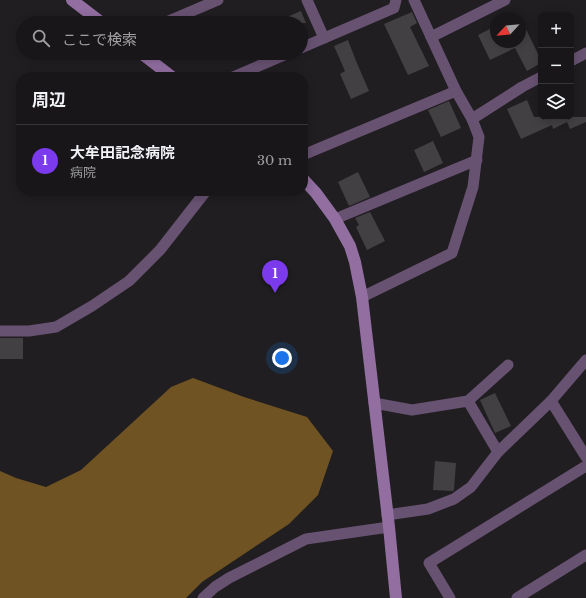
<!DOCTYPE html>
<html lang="ja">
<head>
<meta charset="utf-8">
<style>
  :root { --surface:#181619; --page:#211f22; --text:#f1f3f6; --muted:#9f9fa2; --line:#363538; --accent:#7c3aed }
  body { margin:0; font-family:"Libre Baskerville","Noto Sans JP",serif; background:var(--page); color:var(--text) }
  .controls { position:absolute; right:12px; top:12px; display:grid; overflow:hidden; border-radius:8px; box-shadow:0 2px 10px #0003 }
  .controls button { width:36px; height:36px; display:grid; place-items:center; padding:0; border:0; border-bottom:1px solid var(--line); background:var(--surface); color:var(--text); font:20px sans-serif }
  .compass { position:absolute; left:490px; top:12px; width:36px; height:36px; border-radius:50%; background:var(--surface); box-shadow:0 2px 10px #0003; rotate:244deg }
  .you { position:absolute; left:282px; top:358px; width:14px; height:14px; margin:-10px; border:3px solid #fff; border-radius:50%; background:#1a73e8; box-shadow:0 0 0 6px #1a73e833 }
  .badge { display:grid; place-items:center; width:26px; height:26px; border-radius:50%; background:var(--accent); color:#fff; font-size:13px; font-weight:700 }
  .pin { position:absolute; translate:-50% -33px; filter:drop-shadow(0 1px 2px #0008) }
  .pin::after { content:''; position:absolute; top:21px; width:14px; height:12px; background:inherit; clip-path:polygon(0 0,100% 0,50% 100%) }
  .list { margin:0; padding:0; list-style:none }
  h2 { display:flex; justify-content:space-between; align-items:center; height:52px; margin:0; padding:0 16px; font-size:17px }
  h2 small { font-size:13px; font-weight:400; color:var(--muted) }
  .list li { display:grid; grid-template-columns:26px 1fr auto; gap:12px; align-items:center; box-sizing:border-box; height:72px; padding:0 16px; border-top:1px solid var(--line) }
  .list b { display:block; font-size:15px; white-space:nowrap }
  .list p { margin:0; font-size:13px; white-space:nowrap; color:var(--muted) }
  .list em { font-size:13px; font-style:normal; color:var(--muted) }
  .icon { flex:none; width:22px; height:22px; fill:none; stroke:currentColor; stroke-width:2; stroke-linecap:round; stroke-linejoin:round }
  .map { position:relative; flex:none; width:586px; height:598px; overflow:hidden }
  .search { position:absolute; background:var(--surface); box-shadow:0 2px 10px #0003; left:16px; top:16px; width:292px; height:44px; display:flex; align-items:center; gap:10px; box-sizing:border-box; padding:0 14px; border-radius:22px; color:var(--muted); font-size:15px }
  .panel { position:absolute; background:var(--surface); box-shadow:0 2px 10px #0003; left:16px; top:72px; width:292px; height:124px; border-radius:16px }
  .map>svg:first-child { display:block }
  .water { fill:#6f5322 }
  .building { fill:#434044 }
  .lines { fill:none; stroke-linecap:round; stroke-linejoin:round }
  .street { stroke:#685272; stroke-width:11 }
  .secondary { stroke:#926ea1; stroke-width:12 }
</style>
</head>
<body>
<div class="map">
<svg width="586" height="598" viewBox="0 0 586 598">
  <rect width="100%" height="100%" fill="#201e21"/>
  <polygon class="water" points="193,378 244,397 307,417 333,451 318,495 289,524 202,582 186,598 0,598 0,471 16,478 46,487 81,470 171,387"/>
  <g class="building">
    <polygon points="301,11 306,23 273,23"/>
    <polygon points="412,12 417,23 410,27 429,66 408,75 384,24"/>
    <polygon points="520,17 541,60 541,63 527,71 515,48 490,60 478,35 496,26 496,42 520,42"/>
    <polygon points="348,40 356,61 369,91 351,99 340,74 345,71 334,46"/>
    <polygon points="527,100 534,117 586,117 586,122 570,129 567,122 553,129 552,125 521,139 507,109"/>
    <polygon points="449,101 461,128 441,137 428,110"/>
    <polygon points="433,141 443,163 424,172 414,150"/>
    <polygon points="358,172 370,197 349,206 338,182"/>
    <polygon points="370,212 385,241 367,250 356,227 359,225 355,218"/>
    <rect x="0" y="338" width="23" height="21"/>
    <polygon points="495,393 511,426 495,433 480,400"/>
    <polygon points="435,461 456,463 454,490 453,491 433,490"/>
  </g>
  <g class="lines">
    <g class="street">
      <polyline points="307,0 324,38"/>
      <polyline points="164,23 218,0"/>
      <polyline points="431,37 505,0"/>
      <polyline points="301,48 394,8 396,0"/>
      <polyline points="571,61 586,53"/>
      <polyline points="233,77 289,53"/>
      <polyline points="472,119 522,87 541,77"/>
      <polyline points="303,155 456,91"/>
      <polyline points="335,219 477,160"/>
      <polyline points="362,297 452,253 473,187 479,137 472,119 456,91 414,0"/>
      <polyline points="0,331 29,331 56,327 92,306 129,281 160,250 206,191"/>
      <polyline points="468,401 508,365"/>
      <polyline points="551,401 586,457"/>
      <polyline points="374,403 412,410 468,401 498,452"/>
      <polyline points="387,515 428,509 454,499 471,487 498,452 551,401 586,360"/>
      <polyline points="203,598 215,587 229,578 306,539 389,527"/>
      <polyline points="450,598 429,563 586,466"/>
      <polyline points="517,598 586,555"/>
    </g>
    <g class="secondary">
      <polyline points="72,0 102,23"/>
      <polyline points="141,53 172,77"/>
      <polyline points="303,179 316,193 335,219 350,246 355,262 362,297 389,527 396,598"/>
    </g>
  </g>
</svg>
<div class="controls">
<button>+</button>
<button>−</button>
<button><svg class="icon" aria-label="layers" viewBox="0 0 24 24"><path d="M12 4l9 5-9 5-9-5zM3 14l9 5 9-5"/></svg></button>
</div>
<svg class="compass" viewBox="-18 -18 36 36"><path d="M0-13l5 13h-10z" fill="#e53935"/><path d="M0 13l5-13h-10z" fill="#9f9fa2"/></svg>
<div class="you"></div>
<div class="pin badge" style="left:275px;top:293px">1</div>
<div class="search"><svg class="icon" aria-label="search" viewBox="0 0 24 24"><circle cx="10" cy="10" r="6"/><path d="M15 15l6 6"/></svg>ここで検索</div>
<section class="panel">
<h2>周辺<small></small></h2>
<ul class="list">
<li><span class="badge">1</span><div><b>大牟田記念病院</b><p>病院</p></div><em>30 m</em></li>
</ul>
</section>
</div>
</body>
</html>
